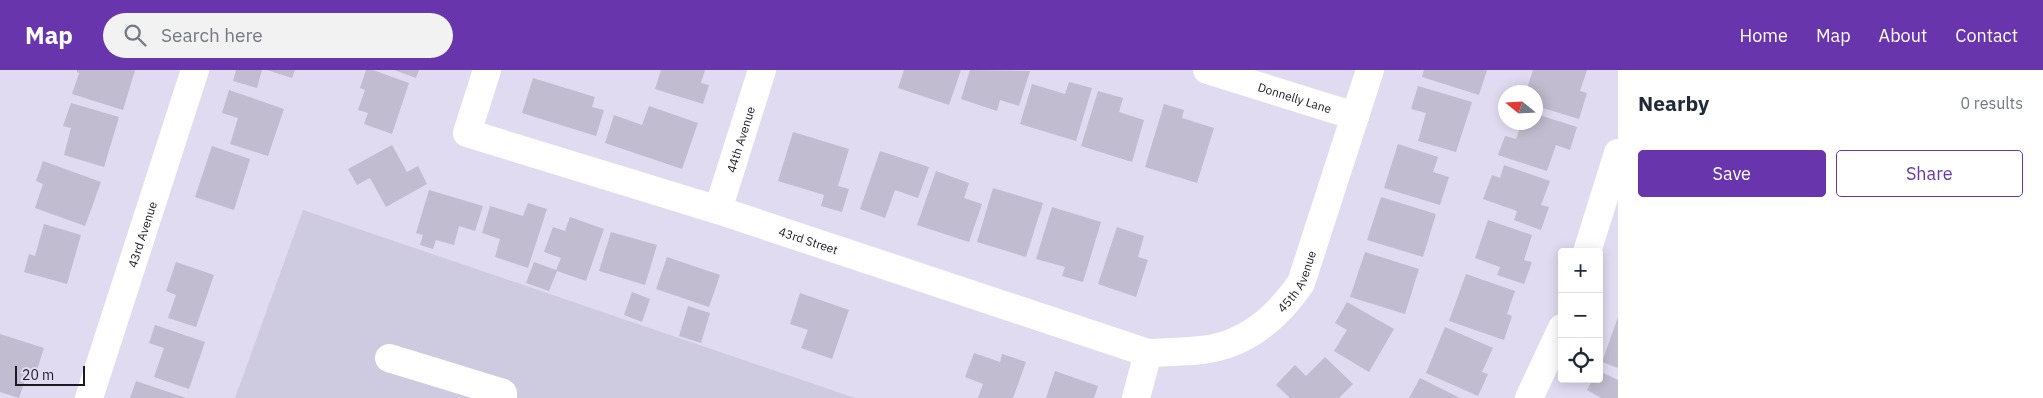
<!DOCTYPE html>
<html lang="en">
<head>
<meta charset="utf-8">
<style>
  :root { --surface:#fff; --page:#f2f2f3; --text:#1f2937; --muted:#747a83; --line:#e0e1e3; --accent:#6935ac }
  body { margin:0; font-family:"IBM Plex Sans",sans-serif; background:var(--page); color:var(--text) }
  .controls { position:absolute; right:15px; bottom:15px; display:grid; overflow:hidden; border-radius:5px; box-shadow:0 2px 12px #0003 }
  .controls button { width:45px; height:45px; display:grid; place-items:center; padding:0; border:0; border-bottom:1px solid var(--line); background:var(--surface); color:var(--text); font:25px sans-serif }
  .compass { position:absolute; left:1498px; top:15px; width:45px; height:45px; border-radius:50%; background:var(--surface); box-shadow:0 2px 12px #0003; rotate:288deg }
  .scale { position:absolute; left:15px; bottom:12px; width:70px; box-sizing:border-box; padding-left:5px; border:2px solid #1b1921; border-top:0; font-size:14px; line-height:18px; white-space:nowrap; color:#1b1921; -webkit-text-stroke:4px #e0dbf1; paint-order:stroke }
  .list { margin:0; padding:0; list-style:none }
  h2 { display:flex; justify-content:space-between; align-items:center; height:65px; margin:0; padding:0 20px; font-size:21px }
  h2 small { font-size:16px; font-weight:400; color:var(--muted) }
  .actions { display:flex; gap:10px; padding:15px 20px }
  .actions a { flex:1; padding:11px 0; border:1px solid var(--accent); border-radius:5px; text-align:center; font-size:18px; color:var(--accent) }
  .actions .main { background:var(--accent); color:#fff }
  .icon { flex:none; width:28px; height:28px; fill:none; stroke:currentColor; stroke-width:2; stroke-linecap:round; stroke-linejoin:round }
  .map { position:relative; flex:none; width:1618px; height:328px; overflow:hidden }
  header { display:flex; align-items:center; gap:30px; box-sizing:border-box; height:70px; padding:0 25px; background:var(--accent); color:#fff }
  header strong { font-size:24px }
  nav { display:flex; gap:28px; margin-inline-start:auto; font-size:18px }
  .search { width:350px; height:45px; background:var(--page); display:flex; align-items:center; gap:12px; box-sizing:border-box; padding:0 18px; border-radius:28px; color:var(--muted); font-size:19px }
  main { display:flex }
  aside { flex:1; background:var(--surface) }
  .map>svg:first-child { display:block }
  .education { fill:#cecbe0 }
  .building { fill:#c2bcd0 }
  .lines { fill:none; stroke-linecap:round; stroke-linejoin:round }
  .minor { stroke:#fff; stroke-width:28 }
  .labels { text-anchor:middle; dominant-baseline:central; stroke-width:5; stroke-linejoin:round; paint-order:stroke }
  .street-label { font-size:12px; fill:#1b1921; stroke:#e0dbf1 }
</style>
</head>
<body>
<header>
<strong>Map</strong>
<div class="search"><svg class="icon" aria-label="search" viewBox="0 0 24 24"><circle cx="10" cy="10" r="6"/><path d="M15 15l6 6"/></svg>Search here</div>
<nav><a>Home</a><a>Map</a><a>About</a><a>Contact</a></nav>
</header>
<main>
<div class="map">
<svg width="1618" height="328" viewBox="0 0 1618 328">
  <rect width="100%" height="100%" fill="#e0dbf1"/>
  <polygon class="education" points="303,140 855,328 235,328"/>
  <g class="building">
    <polygon points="77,0 135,0 123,40 72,24 79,3 77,2"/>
    <polygon points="236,0 262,0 257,18 233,11"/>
    <polygon points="267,0 295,0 292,8"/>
    <polygon points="366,0 373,0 409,13 392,64 364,54 368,43 358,40 365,20 360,18"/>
    <polygon points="394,0 419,0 416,8"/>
    <polygon points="661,0 705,0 701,13 709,15 703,34 655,19"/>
    <polygon points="904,0 961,0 949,35 898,18"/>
    <polygon points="970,0 1030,1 1019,36 1000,30 997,41 961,29"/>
    <polygon points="1424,0 1487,0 1479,25 1422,7"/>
    <polygon points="1533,0 1587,0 1580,21 1587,23 1579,49 1536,36 1536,22 1526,22"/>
    <polygon points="533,8 595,27 592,37 604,40 596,66 522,43"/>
    <polygon points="1069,12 1092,18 1076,71 1020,54 1032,14 1065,24"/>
    <polygon points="1418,16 1472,32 1456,82 1418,71 1426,43 1411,39"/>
    <polygon points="229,20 284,39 268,86 230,74 238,48 222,43"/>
    <polygon points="1098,21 1123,28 1119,42 1144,50 1132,92 1081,76"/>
    <polygon points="71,33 119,47 104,97 64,85 71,58 63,56"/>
    <polygon points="1164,34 1184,40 1182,48 1214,58 1197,113 1145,97"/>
    <polygon points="649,36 698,53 682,99 605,73 614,45 642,55"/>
    <polygon points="1536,44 1577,57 1570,80 1556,75 1547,101 1498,85 1505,66 1516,69 1522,52 1536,52"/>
    <polygon points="793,62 849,79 838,116 849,119 842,142 821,136 824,125 778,111"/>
    <polygon points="1398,74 1438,87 1433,102 1449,107 1440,135 1384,118"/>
    <polygon points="392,75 407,102 418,96 427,114 386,137 370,108 357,115 348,99"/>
    <polygon points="212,76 250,89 234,140 195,127"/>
    <polygon points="880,81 929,97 918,128 895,120 885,148 860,139"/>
    <polygon points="43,91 101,112 85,156 35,138 43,114 36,111"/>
    <polygon points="1504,95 1550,111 1541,135 1549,137 1541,160 1514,150 1517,141 1483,129 1492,105 1500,108"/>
    <polygon points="936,101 969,113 964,128 982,134 969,172 917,155"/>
    <polygon points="993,118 1043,133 1026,187 977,172"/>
    <polygon points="429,120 483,136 475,161 459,156 454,175 436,170 433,179 420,175 423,165 416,163"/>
    <polygon points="1381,127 1436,144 1423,187 1367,170"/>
    <polygon points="528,133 547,139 528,198 495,187 500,169 482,163 490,136 523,146"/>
    <polygon points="1052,137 1101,152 1083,212 1062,206 1065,197 1036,189"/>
    <polygon points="570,147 604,159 586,211 557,201 549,221 526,213 534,192 556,200 561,188 544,182 553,157 565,161"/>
    <polygon points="1488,150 1532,165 1524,190 1532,192 1524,214 1497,205 1500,197 1475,188"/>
    <polygon points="44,154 81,165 67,214 24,202 29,184 35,186"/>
    <polygon points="1117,157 1144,166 1138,187 1148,190 1136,227 1098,214"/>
    <polygon points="611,162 657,175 645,215 599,201"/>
    <polygon points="1365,182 1419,199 1405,244 1350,227"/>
    <polygon points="667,187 720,205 709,237 656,219"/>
    <polygon points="176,192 214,205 196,257 168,248 176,225 166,221"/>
    <polygon points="1466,204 1515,221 1507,244 1512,246 1504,270 1449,251"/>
    <polygon points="632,222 650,229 642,252 624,245"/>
    <polygon points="800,223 849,240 832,289 801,278 808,260 790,254"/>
    <polygon points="1347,232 1394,259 1369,302 1334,281 1347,260 1335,253"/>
    <polygon points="688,236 710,243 701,273 679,266"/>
    <polygon points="1618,247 1618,298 1602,292"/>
    <polygon points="155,255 205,272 189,319 154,307 164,278 149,273"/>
    <polygon points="1445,257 1493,278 1482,302 1488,304 1478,326 1426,303"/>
    <polygon points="0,264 44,278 36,303 28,301 19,328 0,322"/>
    <polygon points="974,283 1000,292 1002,284 1026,292 1013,328 978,328 983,314 965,307"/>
    <polygon points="1325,287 1353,314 1339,328 1290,328 1276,315 1295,295 1306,306"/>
    <polygon points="1055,301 1098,316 1094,328 1046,328"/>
    <polygon points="1599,301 1618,310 1618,328 1601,328 1587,320 1593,309 1599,309"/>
    <polygon points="1420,308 1460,328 1409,328"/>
    <polygon points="136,311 186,328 130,328"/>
  </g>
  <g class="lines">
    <g class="minor">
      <path id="s1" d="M487 0 467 63 718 140 1148 283C1166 282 1184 282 1202 280 1246 275 1277 248 1301 213L1370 0"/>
      <path id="s2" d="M1207 0 1355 46"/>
      <path id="s3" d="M718 140 762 0"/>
      <polyline points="1587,182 1618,83"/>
      <polyline points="389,288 503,323 503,328"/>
      <path id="s4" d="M89 328 195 0"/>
      <polyline points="1136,328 1148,283"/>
      <polyline points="1529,328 1562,258"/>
    </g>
  </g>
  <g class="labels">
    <g class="street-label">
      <text stroke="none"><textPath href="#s2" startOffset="92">Donnelly Lane</textPath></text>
      <text stroke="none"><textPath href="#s3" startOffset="74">44th Avenue</textPath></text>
      <text stroke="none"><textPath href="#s4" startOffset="172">43rd Avenue</textPath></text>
      <text stroke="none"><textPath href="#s1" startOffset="424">43rd Street</textPath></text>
      <text stroke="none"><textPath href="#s1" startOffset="959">45th Avenue</textPath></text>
    </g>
  </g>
</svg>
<div class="controls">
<button>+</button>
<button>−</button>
<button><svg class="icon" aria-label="locate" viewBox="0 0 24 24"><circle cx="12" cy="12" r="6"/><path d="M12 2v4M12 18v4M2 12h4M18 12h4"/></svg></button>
</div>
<svg class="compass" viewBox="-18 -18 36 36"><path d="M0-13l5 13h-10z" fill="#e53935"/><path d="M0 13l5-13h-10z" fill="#747a83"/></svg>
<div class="scale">20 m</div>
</div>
<aside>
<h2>Nearby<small>0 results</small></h2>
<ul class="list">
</ul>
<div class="actions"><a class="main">Save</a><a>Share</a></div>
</aside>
</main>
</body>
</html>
